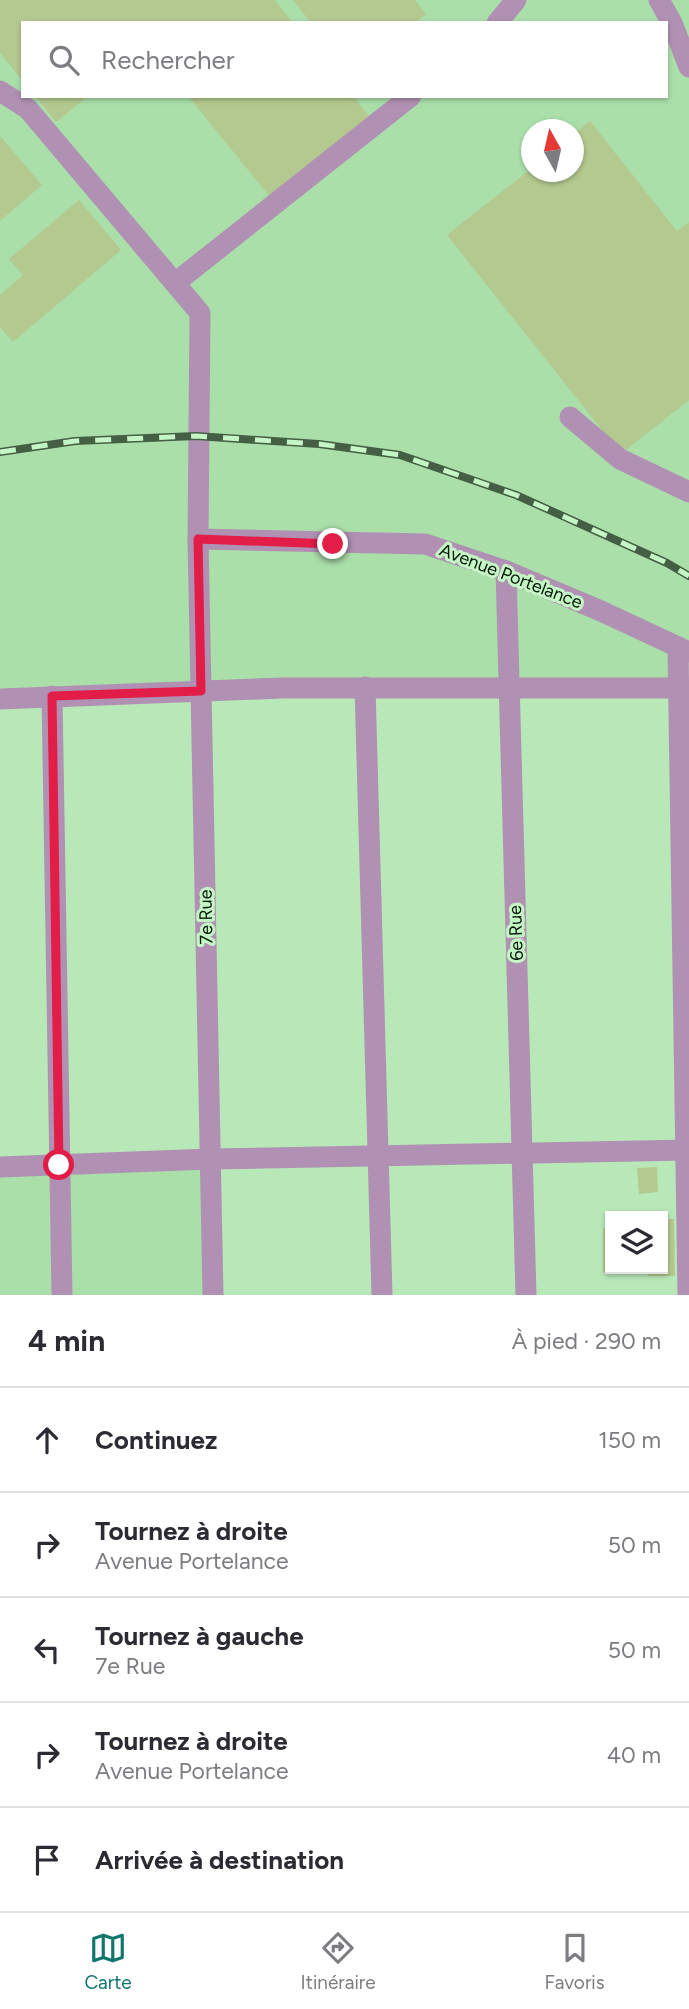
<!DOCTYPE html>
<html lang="fr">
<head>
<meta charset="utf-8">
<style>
  :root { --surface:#fff; --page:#f7f7f7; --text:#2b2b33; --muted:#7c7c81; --line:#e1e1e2; --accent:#0f766e }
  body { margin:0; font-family:Figtree,sans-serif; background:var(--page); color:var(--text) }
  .controls { position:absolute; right:21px; bottom:21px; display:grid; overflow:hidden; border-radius:0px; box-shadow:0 2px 5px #0004 }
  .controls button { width:63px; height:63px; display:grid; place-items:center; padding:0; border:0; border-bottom:2px solid var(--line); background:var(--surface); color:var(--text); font:35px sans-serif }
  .compass { position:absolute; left:521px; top:119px; width:63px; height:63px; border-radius:50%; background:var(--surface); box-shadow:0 2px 5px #0004; rotate:352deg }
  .stop { position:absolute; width:21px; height:21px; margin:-16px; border:5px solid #e11d48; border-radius:50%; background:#fff }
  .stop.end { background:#e11d48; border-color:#fff; box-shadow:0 2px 7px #0008 }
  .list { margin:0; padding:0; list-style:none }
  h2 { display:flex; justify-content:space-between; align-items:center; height:91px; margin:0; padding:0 28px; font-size:30px }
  h2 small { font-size:23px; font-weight:400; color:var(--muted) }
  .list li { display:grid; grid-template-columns:46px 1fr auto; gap:21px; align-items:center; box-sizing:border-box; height:105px; padding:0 28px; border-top:2px solid var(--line) }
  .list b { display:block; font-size:26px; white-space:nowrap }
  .list p { margin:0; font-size:23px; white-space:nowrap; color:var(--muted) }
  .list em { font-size:23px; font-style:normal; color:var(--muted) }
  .icon { flex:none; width:38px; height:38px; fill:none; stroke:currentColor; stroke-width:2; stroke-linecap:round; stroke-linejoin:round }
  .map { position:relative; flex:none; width:689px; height:1295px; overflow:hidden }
  .search { position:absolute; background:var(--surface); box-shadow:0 2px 5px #0004; left:21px; right:21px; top:21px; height:77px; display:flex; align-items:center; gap:18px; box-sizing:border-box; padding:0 24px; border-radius:0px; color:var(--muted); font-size:26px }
  .sheet { height:616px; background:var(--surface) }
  nav { display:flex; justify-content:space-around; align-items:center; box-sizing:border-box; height:98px; border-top:2px solid var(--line); background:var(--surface); font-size:19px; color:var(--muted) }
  nav a { display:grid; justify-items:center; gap:4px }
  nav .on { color:var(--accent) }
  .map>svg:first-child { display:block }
  .built { fill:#aadfaa; fill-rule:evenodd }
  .building { fill:#b4c98f }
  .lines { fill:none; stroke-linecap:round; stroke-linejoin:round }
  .minor { stroke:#b191b3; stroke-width:21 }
  .rail-casing { stroke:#445f44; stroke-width:8 }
  .rail { stroke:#c5f6c5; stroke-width:5; stroke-dasharray:16; stroke-linecap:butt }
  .route { stroke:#e11d48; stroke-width:9 }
  .labels { text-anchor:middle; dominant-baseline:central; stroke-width:6; stroke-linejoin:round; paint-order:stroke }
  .street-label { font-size:18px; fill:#091b0a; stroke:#c5f6c5 }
</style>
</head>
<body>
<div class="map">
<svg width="689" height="1295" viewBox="0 0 689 1295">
  <rect width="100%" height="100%" fill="#b9e8b8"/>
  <g class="built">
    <path d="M0 0H689V652L679 688 0 699ZM23 23H666V96H23ZM532 130H574V172H532Z"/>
    <polygon points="210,1159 213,1295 0,1295 0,1167"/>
  </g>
  <g class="building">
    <polygon points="0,0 275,0 293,23 23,23 23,81 0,53"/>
    <polygon points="293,0 415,0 426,14 415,23 311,23"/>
    <polygon points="35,96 88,96 56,122"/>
    <polygon points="188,96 353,96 374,122 275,203"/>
    <polygon points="590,121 677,231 689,222 689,400 621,454 447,235 532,168 532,172 574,172 574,134"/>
    <polygon points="0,136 42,185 0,221"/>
    <polygon points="79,200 121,250 13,342 0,327 0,295 23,275 9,259"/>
    <polygon points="657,1167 658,1192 639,1194 637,1168"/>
    <polygon points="663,1219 674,1219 675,1276 648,1276 648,1269 663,1269"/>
    <polygon points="603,1228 610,1228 610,1269 635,1269 635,1271 603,1272"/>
  </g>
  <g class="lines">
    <g class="minor">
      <polyline points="659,0 672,23 689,67"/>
      <polyline points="497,23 516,0"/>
      <polyline points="0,91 28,109 200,313 198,539 213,1295"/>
      <polyline points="175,283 411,96"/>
      <polyline points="570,417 620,459 689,492"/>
      <polyline points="198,539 425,544 506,571 601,611 689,652"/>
      <polyline points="506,571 526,1295"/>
      <polyline points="678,648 688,1295"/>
      <polyline points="365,687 382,1295"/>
      <polyline points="52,696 62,1295"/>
      <polyline points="0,699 283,688 679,688"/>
      <polyline points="0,1167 210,1159 689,1150"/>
    </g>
    <g class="rail-casing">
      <polyline id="rail" points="0,452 75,441 196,436 319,444 400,455 516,495 667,563 689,576"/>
    </g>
    <use href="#rail" class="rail"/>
  </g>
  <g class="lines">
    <polyline class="route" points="59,1165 52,696 201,691 198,539 333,544"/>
  </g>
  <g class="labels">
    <g class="street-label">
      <text transform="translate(511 576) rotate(21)">Avenue Portelance</text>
      <text transform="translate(206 917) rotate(-91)">7e Rue</text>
      <text transform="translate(516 933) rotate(-92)">6e Rue</text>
    </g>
  </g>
</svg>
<div class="controls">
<button><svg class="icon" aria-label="layers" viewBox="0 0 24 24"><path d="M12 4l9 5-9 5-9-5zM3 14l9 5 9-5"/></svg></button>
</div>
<svg class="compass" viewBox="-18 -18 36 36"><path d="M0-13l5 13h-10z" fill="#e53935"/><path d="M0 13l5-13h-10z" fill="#7c7c81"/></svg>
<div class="stop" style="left:59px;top:1165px"></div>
<div class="stop end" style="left:333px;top:544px"></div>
<div class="search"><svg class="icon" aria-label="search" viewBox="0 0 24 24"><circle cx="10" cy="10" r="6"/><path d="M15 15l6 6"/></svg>Rechercher</div>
</div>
<section class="sheet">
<h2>4 min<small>À pied · 290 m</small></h2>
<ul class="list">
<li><svg class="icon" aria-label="ahead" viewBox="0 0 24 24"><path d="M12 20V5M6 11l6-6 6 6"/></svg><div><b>Continuez</b></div><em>150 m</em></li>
<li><svg class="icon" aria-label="right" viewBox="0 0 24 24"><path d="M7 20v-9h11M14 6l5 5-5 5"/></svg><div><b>Tournez à droite</b><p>Avenue Portelance</p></div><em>50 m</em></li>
<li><svg class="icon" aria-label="left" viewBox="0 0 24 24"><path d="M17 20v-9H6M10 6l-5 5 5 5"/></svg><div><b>Tournez à gauche</b><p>7e Rue</p></div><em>50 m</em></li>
<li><svg class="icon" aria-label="right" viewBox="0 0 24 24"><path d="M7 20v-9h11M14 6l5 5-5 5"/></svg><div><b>Tournez à droite</b><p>Avenue Portelance</p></div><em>40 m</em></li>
<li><svg class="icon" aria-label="arrive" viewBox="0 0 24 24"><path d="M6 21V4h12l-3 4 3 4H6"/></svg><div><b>Arrivée à destination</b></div></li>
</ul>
</section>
<nav>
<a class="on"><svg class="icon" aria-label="map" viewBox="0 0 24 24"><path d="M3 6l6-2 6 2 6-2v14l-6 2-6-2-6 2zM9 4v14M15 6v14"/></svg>Carte</a>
<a><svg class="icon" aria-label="directions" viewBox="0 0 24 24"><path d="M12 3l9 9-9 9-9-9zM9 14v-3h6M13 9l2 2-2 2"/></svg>Itinéraire</a>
<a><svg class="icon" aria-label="saved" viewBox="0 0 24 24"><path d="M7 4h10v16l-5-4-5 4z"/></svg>Favoris</a>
</nav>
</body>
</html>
